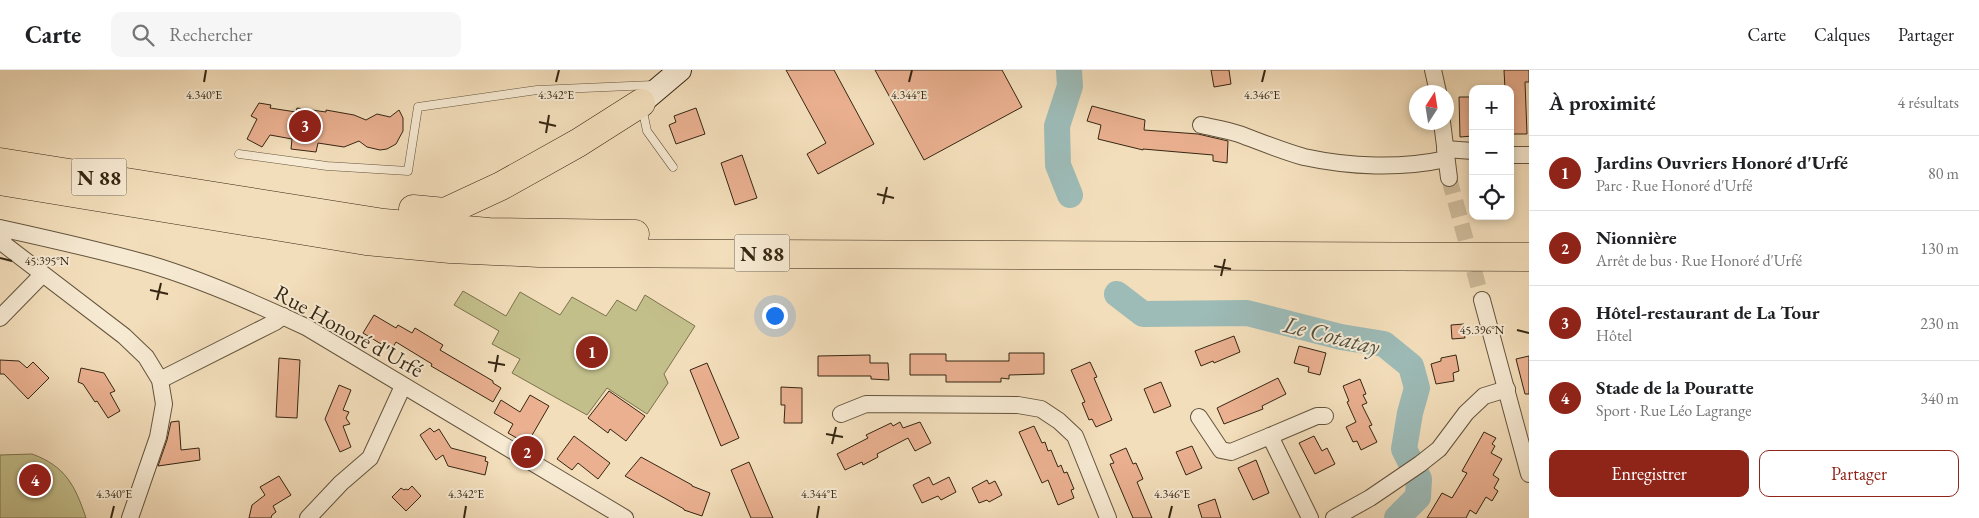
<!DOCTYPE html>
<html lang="fr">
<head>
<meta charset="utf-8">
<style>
  :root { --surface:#fff; --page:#f6f6f6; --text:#202124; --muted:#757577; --line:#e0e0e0; --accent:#8f2418 }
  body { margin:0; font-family:"EB Garamond",serif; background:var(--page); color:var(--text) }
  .controls { position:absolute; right:15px; top:15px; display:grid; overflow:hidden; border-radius:10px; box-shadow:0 2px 8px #0003 }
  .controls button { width:45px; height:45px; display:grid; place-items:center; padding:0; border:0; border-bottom:1px solid var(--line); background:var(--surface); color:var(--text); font:25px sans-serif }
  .compass { position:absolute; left:1409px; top:15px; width:45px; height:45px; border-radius:50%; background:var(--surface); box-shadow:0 2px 8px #0003; rotate:12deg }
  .you { position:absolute; left:774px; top:245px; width:18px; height:18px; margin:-12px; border:4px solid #fff; border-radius:50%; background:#1a73e8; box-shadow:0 0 0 8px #1a73e833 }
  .badge { display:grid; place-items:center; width:32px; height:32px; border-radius:50%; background:var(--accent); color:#fff; font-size:16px; font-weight:700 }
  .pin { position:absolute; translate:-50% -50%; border:2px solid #fff; box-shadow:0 1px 5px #0006 }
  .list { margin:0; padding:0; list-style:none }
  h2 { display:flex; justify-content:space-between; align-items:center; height:65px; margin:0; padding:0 20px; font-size:21px }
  h2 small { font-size:16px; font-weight:400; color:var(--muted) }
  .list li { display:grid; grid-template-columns:32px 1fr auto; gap:15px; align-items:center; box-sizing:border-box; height:75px; padding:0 20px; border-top:1px solid var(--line) }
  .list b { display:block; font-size:19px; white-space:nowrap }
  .list p { margin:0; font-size:16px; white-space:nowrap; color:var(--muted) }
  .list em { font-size:16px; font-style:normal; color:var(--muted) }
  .actions { display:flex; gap:10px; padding:15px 20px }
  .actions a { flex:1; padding:11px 0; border:1px solid var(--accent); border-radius:10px; text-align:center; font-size:18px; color:var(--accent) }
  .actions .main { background:var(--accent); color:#fff }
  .icon { flex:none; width:28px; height:28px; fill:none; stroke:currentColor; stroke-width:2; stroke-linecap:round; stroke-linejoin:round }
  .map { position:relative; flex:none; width:1529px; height:448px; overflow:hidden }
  header { display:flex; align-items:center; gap:30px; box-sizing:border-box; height:70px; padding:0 25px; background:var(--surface); border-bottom:1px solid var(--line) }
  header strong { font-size:24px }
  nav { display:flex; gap:28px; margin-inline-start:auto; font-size:18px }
  .search { width:350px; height:45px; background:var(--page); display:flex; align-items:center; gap:12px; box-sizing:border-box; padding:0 18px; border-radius:10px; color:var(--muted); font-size:19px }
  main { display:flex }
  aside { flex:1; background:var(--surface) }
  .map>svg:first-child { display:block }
  .green { fill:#c3bf8b; stroke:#7c724e }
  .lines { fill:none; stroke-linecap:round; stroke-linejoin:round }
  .river { stroke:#9dbbb7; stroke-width:26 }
  .building { fill:#eab090; stroke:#352612 }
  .street-tunnel { stroke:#cdb999; stroke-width:16; stroke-dasharray:16 8; stroke-linecap:butt }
  .lane-casing { stroke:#64543c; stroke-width:9 }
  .street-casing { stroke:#64543c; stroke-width:18 }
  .secondary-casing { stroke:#352612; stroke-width:24 }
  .highway-casing { stroke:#352612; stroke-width:29 }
  .lane { stroke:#f7ead3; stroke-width:8 }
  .street { stroke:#f7ead3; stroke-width:16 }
  .secondary { stroke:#f7ead3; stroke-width:22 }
  .highway { stroke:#f3debb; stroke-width:28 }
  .ticks { fill:none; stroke:#352612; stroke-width:2 }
  .labels { text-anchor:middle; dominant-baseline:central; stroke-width:4; stroke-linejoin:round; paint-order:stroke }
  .shield { fill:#f7ead3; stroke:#6f614c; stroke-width:1 }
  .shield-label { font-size:21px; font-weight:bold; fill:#352612 }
  .street-label { font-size:22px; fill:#352612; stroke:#f7ead3 }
  .water-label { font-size:24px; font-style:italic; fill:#545344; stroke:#f7ead3 }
  .ticks-label { font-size:12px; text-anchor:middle; fill:#352612; stroke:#f7ead3; stroke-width:4; stroke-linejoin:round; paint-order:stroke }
</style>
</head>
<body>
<header>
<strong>Carte</strong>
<div class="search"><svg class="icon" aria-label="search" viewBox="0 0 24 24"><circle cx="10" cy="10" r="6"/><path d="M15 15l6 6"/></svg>Rechercher</div>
<nav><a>Carte</a><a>Calques</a><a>Partager</a></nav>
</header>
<main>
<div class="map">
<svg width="1529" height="448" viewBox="0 0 1529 448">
  <rect width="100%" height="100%" fill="#f3debb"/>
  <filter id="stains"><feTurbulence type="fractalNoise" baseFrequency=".004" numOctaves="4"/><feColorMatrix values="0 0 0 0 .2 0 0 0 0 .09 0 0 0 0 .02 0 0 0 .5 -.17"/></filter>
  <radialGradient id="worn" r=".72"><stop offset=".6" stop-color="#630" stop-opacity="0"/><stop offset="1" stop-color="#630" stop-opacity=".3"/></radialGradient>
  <g class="green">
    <polygon points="463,221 506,246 520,222 560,245 572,227 606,246 617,230 636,241 645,225 695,256 664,304 668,313 647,344 607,318 587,345 512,303 520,289 492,274 499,261 454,235"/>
    <path d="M32 384C65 396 75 415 86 448H0V385Z"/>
  </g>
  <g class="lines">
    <g class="river">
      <polyline points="1069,0 1070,16 1057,56 1058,95 1070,125"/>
      <polyline points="1117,224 1143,244 1247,243 1341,267 1384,274 1411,296 1417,318 1410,343 1404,379 1419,409 1418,427 1397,448"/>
    </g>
  </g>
  <g class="building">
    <polygon points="786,0 834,0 874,74 818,104 807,84 826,73"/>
    <polygon points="875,0 1002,0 1022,37 924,90"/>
    <polygon points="1211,0 1229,0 1231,14 1214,17"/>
    <polygon points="1504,0 1529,0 1529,12 1525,12 1527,64 1512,64 1512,57 1510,58 1510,19 1505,19"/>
    <polygon points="1459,27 1473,27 1473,66 1460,67"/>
    <polygon points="259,33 271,35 270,38 296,42 297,38 326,42 326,40 354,45 366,50 377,44 390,47 399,40 403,48 403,61 396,74 387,79 380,80 367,77 359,71 344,77 318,73 316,82 291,79 292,69 270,65 262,77 247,69 257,49 251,46"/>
    <polygon points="1092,36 1145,50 1144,60 1198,64 1228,71 1227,93 1213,91 1213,85 1143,79 1143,80 1098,69 1101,55 1087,51"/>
    <polygon points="696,38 705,64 676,74 669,55 676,52 674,46"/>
    <polygon points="742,85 757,128 735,135 721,93"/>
    <polygon points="374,245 396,258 398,255 412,263 415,258 443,275 440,280 493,311 493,313 501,318 493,332 431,296 432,294 396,272 391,280 363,263"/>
    <polygon points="1464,254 1465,268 1452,269 1451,255"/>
    <polygon points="1234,266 1240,282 1214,293 1213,291 1201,296 1195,281"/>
    <polygon points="1299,276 1326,283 1320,305 1308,302 1309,297 1294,293"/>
    <polygon points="1009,283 1044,283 1044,304 1009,305 1009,309 1001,308 1001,312 946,312 946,305 910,305 910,284 946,284 946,291 1009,291"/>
    <polygon points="870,285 870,293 888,293 889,310 871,309 871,306 818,306 818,286"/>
    <polygon points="1456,285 1459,301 1453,303 1454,311 1436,314 1431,294 1441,291 1441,288"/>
    <polygon points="1529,286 1529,324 1525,324 1516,289"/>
    <polygon points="279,288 300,290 297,348 276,347"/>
    <polygon points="0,290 19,291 27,298 33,292 49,308 28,329 4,304 0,304"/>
    <polygon points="1090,292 1097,307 1094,308 1112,350 1096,357 1092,349 1089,350 1082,333 1085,332 1071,300"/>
    <polygon points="707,293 739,368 721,376 690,300"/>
    <polygon points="81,298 104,303 115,321 110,323 120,341 108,348 97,331 95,332 83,314 78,312"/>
    <polygon points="1278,308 1286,324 1262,336 1263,339 1224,354 1217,338"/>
    <polygon points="1360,309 1366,324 1363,325 1367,333 1362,335 1372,355 1369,356 1377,372 1361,380 1357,371 1353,372 1346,357 1356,352 1347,332 1349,331 1343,316"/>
    <polygon points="1161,312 1171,336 1154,343 1144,319"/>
    <polygon points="339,315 351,320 343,340 349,342 346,348 350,354 343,356 351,377 340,382 325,349"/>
    <polygon points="781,317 802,318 802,353 784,353 785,335 781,335"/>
    <polygon points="609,321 645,346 626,371 610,359 608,363 588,348"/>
    <polygon points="530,325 549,336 527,374 508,363 513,354 494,343 501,330 520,342"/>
    <polygon points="179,351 181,380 199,378 200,390 158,396 167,370 171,352"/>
    <polygon points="900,352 903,358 920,352 931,373 915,381 908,368 877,384 878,387 863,395 862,392 845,400 837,384 868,368 866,365 891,353 893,356"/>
    <polygon points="1034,356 1042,373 1045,372 1048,381 1051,380 1058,397 1061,395 1064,403 1067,402 1074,419 1071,420 1074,428 1058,435 1048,410 1042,413 1019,362"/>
    <polygon points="430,358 434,362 439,359 451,378 486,387 485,391 488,392 485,405 448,396 443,385 436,390 420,365"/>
    <polygon points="1484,362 1496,368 1492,374 1495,376 1491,383 1502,389 1493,405 1499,409 1494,418 1498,421 1492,431 1486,427 1476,444 1470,440 1466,448 1427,448 1442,423 1452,428 1467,403 1462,401"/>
    <polygon points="574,366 610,393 598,409 578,393 572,400 557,389"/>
    <polygon points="1314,366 1322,381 1327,378 1335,394 1315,404 1299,373"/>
    <polygon points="1192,376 1202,398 1186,405 1176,382"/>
    <polygon points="1126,378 1133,394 1136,393 1143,409 1137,412 1152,448 1133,448 1110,394 1114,393 1110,385"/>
    <polygon points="641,387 692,415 692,416 710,423 702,446 684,440 684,439 625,406"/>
    <polygon points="1256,390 1269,423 1253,430 1238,398"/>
    <polygon points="749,392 757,411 773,448 751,448 731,400"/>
    <polygon points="279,406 291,425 273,436 276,442 272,445 271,448 249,448 252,435 265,425 260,417"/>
    <polygon points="929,407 933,415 949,407 956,422 941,430 938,426 922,433 913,415"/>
    <polygon points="987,410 989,414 995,411 1002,425 989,432 987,430 979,433 972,418"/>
    <polygon points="412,416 421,426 406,441 392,427 401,418 404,420 406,419 408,420"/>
    <polygon points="1215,429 1221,448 1202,448 1198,435"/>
  </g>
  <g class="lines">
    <polyline class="street-tunnel" points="1449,108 1482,230"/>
    <g class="lane-casing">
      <g id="lane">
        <polyline points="642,37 647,61 673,97"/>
        <polyline points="239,84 327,96 408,101 418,37 537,20 653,15"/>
      </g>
    </g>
    <g class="street-casing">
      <g id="street">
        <polyline points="1433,0 1438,22"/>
        <polyline points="1442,52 1449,108"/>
        <path d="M1201 55C1214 58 1227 60 1239 64 1261 72 1282 81 1304 87 1350 97 1401 99 1446 89"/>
        <polyline points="1445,79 1473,81"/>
        <polyline points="1510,85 1529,85"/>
        <path d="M0 158C50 169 100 180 149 194 203 210 255 233 306 257L625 448"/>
        <polyline points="0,162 5,175 124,266 146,287 160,310 164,334 158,367 130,448"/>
        <polyline points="1482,230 1529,404"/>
        <polyline points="0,248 42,205"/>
        <polyline points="160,310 275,252 283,246"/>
        <polyline points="841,344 866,334 1018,335 1041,339 1059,351 1075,366 1108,448"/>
        <polyline points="1199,347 1221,380 1231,382 1270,366"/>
        <polyline points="308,448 341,413 370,388 403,316"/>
        <polyline points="1310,448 1270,366 1317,346 1325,346"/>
        <polyline points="1334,448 1370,428 1420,394 1439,379 1466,343 1484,326 1507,319"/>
      </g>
    </g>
    <g class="secondary-casing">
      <polyline id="secondary" points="641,33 680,0"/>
    </g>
    <g class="highway-casing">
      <g id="highway">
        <polyline points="0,92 384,153 489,162 635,164"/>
        <polyline points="0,111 366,171 450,179 539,183 1529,187"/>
        <polyline points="413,139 445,142 501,116 578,73 641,33"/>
      </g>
    </g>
    <use href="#lane" class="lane"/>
    <use href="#street" class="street"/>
    <use href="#secondary" class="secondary"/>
    <use href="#highway" class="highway"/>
  </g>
  <path class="ticks" d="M204 12 206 0M556 12 559 0M909 12 912 0M1262 12 1265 0M539 52 556 56M546 63 549 45M877 124 894 128M883 134 887 117M0 188 12 191M1214 196 1231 199M1221 206 1225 189M150 220 168 224M157 230 161 213M1517 260 1529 263M488 292 505 295M495 302 498 285M826 364 843 367M832 374 836 357M111 448 114 436M464 448 466 436M817 448 819 436M1169 448 1172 436"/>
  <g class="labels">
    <g class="shield">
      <rect x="71.5" y="88.5" width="55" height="37" rx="4"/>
      <rect x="734.5" y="164.5" width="55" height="37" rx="4"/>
    </g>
    <g class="shield-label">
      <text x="99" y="107">N 88</text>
      <text x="762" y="183">N 88</text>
    </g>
    <g class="street-label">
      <text transform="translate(349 261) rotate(29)">Rue Honoré d'Urfé</text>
    </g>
    <g class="water-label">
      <text transform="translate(1332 265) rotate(14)">Le Cotatay</text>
    </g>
  </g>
  <g class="ticks-label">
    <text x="204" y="29">4.340°E</text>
    <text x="556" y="29">4.342°E</text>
    <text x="909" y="29">4.344°E</text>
    <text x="1262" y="29">4.346°E</text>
    <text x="47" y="195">45.395°N</text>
    <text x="1482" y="264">45.396°N</text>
    <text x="114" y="428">4.340°E</text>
    <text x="466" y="428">4.342°E</text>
    <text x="819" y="428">4.344°E</text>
    <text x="1172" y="428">4.346°E</text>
  </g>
  <rect width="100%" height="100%" filter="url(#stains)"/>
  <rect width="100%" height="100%" fill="url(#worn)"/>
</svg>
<div class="controls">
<button>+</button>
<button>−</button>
<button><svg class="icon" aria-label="locate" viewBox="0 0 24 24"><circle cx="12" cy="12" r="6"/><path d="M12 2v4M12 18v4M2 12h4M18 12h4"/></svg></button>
</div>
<svg class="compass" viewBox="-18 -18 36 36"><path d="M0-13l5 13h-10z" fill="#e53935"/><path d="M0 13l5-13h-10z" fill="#757577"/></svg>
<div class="you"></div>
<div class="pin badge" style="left:592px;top:282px">1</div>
<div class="pin badge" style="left:527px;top:382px">2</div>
<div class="pin badge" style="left:305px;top:56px">3</div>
<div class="pin badge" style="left:35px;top:410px">4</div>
</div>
<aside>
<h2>À proximité<small>4 résultats</small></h2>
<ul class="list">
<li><span class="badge">1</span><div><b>Jardins Ouvriers Honoré d'Urfé</b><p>Parc · Rue Honoré d'Urfé</p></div><em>80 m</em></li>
<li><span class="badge">2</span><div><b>Nionnière</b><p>Arrêt de bus · Rue Honoré d'Urfé</p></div><em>130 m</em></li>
<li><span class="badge">3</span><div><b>Hôtel-restaurant de La Tour</b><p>Hôtel</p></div><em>230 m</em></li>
<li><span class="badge">4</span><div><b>Stade de la Pouratte</b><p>Sport · Rue Léo Lagrange</p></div><em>340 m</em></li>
</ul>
<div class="actions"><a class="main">Enregistrer</a><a>Partager</a></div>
</aside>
</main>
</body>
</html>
